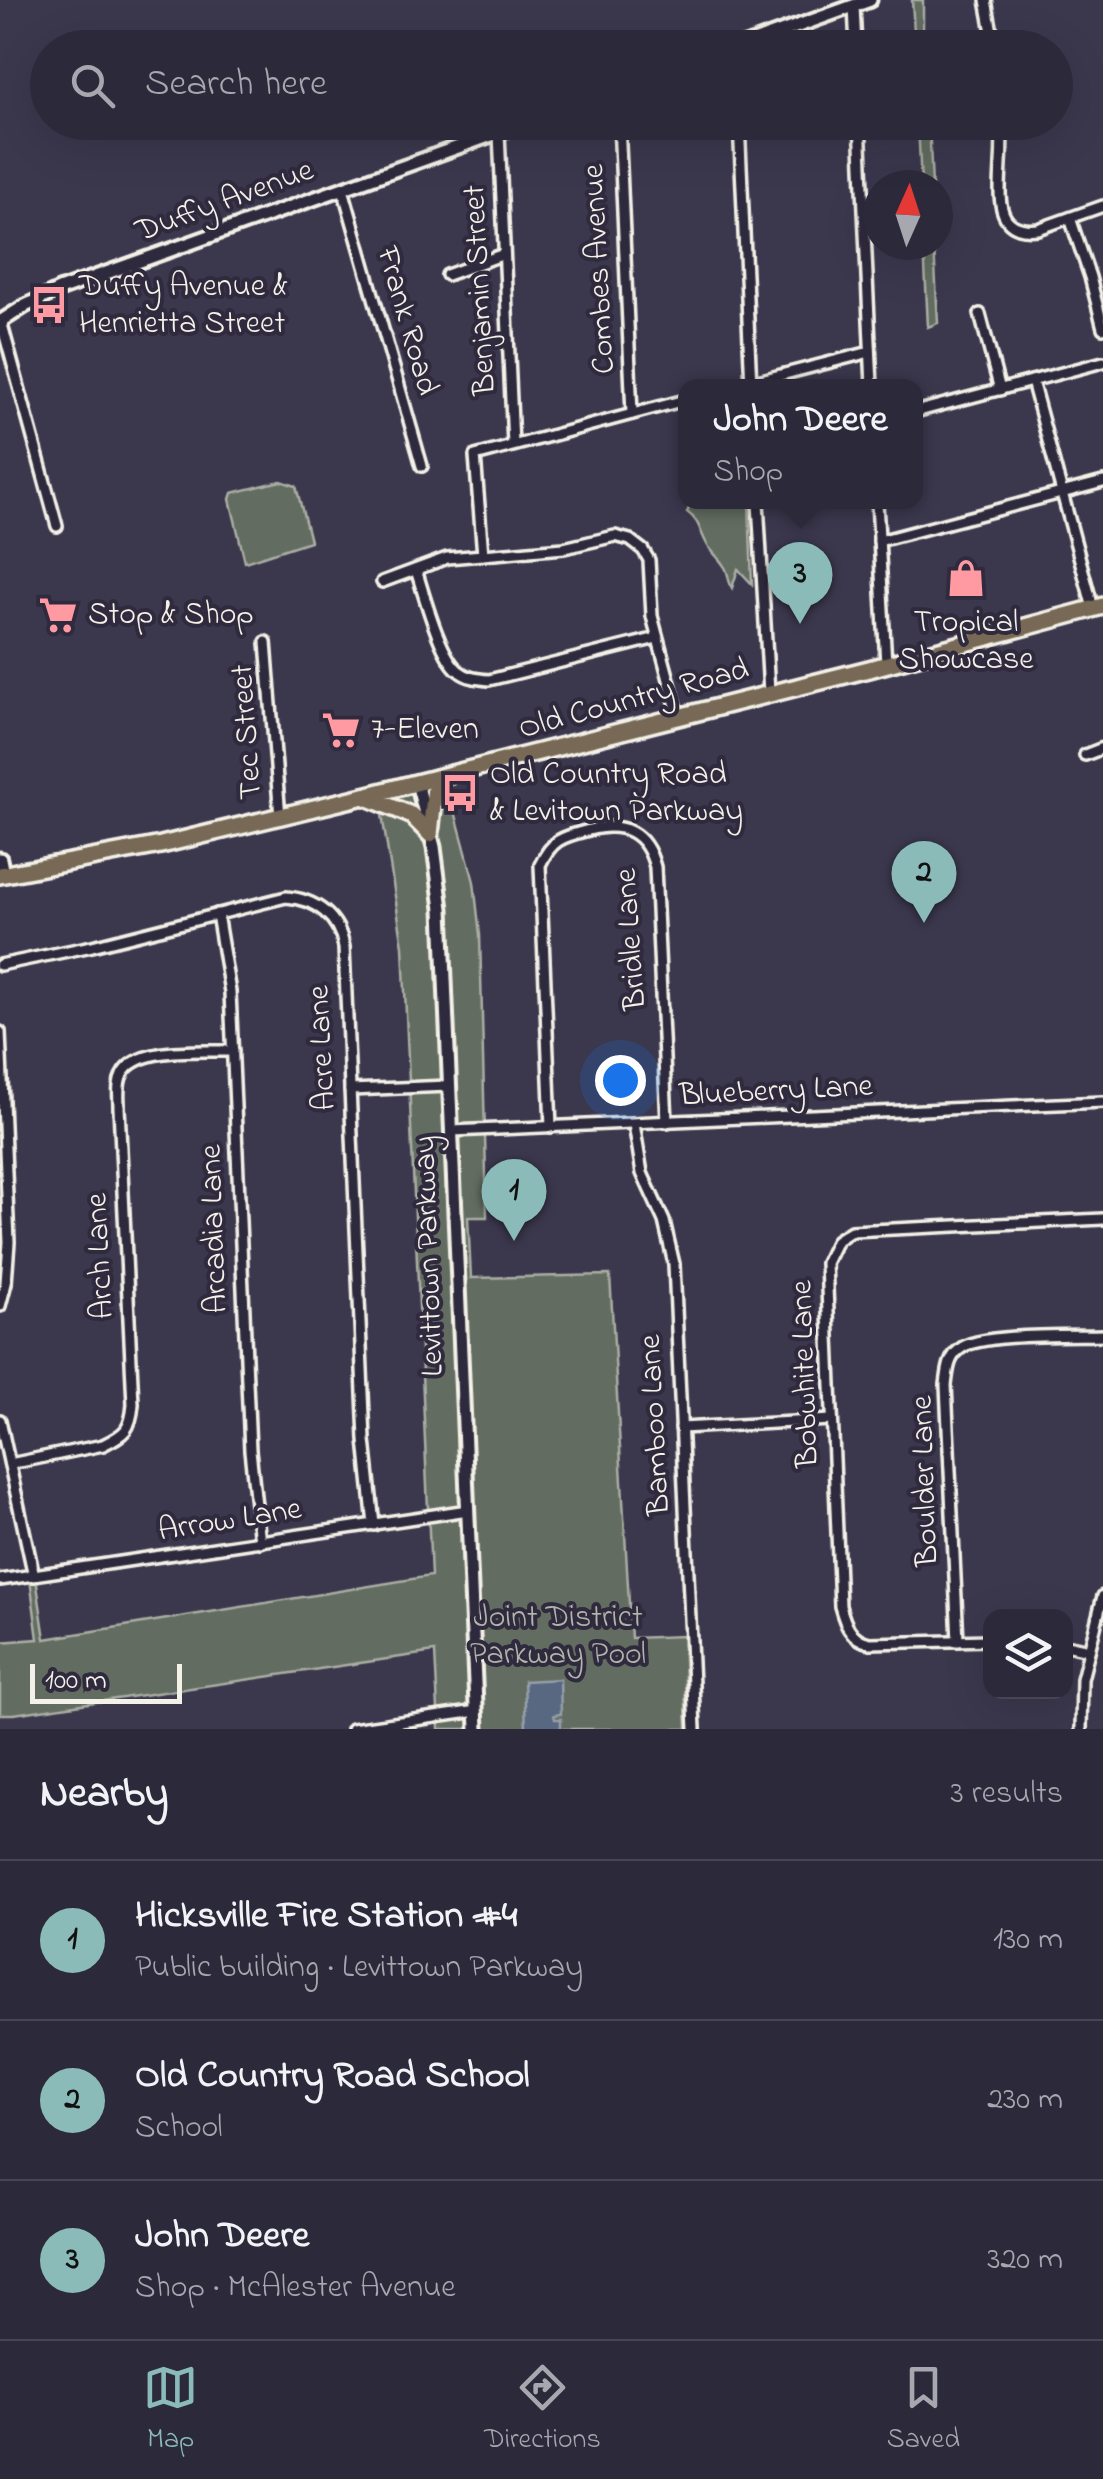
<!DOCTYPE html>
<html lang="en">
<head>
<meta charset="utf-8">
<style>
  :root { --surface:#2c2a3a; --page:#383645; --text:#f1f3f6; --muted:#a6a7af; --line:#484654; --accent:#8bbbb9 }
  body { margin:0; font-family:"Indie Flower",sans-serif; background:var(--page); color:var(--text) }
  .controls { position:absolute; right:30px; bottom:30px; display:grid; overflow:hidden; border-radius:20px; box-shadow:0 10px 40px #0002 }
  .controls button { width:90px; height:90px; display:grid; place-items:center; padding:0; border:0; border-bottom:2px solid var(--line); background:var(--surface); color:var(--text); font:50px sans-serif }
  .compass { position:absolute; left:863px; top:170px; width:90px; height:90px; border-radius:50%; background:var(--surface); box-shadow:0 10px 40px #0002; rotate:3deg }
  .scale { position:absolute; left:30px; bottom:25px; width:152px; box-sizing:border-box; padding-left:10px; border:5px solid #f4f1e8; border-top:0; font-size:28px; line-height:35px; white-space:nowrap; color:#f4f1e8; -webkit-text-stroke:8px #2f2a3d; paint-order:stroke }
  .you { position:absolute; left:620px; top:1080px; width:35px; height:35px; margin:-25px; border:8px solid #fff; border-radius:50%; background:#1a73e8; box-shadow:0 0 0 15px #1a73e833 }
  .badge { display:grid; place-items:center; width:65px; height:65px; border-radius:50%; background:var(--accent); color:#111; font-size:32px; font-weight:700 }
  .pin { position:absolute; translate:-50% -82px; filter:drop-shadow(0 2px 5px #0008) }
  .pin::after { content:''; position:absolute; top:52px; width:35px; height:30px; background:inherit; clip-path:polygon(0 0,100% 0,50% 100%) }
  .popup { position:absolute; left:678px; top:379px; width:245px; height:130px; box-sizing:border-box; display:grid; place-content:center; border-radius:20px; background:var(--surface); filter:drop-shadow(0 2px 8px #0005); font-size:32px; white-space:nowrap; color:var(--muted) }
  .popup b { font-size:38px; color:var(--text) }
  .popup::after { content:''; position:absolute; left:50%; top:100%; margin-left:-20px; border:20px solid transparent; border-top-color:var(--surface) }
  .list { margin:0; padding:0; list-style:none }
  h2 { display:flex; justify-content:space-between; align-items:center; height:130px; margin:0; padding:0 40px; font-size:42px }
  h2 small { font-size:32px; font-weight:400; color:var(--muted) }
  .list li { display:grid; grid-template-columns:65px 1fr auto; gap:30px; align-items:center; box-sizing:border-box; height:160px; padding:0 40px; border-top:2px solid var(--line) }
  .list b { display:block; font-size:38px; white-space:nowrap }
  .list p { margin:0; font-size:32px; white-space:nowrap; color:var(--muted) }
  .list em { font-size:32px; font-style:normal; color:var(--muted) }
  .icon { flex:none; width:55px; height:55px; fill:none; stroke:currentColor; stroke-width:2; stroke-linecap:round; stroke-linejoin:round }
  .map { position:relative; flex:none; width:1103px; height:1729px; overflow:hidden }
  .search { position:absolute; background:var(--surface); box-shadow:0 10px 40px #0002; left:30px; right:30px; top:30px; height:110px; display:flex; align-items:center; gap:25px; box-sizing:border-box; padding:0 35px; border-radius:55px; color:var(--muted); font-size:38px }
  .sheet { height:610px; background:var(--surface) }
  nav { display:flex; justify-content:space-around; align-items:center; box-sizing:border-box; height:140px; border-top:2px solid var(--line); background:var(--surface); font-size:28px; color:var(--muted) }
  nav a { display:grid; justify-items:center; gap:5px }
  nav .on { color:var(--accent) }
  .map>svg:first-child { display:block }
  .green { fill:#626c60; stroke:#abaea4; stroke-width:2.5 }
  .water { fill:#586880; stroke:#969faa; stroke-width:2.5 }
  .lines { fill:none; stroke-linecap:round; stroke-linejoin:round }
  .minor-casing { stroke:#f4f1e8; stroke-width:16 }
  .tertiary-casing { stroke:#f4f1e8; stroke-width:19 }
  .primary-casing { stroke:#f4f1e8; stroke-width:22 }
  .minor { stroke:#2f2a3d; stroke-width:9 }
  .tertiary { stroke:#2f2a3d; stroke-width:11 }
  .primary { stroke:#776954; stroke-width:15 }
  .labels { text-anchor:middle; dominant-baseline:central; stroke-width:8; stroke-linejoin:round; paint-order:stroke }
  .street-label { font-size:32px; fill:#f4f1e8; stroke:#2f2a3d }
  .poi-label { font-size:32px; fill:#f4f1e8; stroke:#2f2a3d; text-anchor:start }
  .park-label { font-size:32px; fill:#b2b5ab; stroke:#2f2a3d }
</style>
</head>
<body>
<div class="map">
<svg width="1103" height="1729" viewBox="0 0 1103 1729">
  <rect width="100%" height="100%" fill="#3b384e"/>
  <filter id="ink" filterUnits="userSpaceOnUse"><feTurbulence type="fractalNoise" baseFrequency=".01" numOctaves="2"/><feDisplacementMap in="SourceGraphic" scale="20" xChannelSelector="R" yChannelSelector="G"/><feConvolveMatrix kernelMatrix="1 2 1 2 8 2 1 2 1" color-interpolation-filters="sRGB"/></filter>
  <g filter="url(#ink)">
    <g class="green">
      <polygon points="912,0 923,0 923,45 925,47 915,47"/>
      <polygon points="918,123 929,123 932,185 921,185"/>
      <polygon points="924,245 934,245 938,323 928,327"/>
      <polygon points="281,481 296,486 310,541 245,562 230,499 232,493"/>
      <path d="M692 502H749L752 584 738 569 732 588C728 582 729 572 724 566 720 559 713 553 708 546 700 533 700 521 687 512Z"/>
      <polygon points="446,778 474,882 480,935 487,1217 468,1217 471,1278 610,1275 631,1638 683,1636 687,1729 439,1729 435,1652 14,1714 0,1714 0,1642 38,1639 30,1579 36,1578 45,1639 431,1576 403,946 379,796"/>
    </g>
    <polygon class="water" points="560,1679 561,1714 554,1715 555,1719 561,1719 561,1729 526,1729 524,1681"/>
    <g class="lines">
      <g class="minor-casing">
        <g id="minor">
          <polyline points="986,0 995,48"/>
          <polyline points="854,6 856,48"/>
          <polyline points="619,122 632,414"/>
          <polyline points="739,122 751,386"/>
          <polyline points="860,122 872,386"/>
          <path d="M1001 122C1002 137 1002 150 1001 164 1000 195 993 234 1038 229L1103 206"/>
          <polyline points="499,133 513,445"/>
          <polyline points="343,189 422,466"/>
          <polyline points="1070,218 1090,277 1103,328"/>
          <polyline points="447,275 504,254"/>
          <polyline points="980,314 1000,390"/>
          <polyline points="1,321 57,526"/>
          <polyline points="1032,381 1093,608"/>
          <polyline points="738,386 870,352"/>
          <polyline points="915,412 1103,362"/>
          <polyline points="758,502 769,693"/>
          <polyline points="877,502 886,664"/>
          <polyline points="879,541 1103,482"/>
          <polyline points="483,555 475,456 685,400"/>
          <path d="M416 570C424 594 440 657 459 671 467 678 478 679 489 680L657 638"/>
          <polyline points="382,582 447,558 564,548 615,536 630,540 643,550 649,560 652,616 679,717"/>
          <polyline points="266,642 280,817"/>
          <polyline points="1085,755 1103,748"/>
          <polyline points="217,914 230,992 250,1450 260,1542"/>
          <path d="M0 965 92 946 286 897C316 899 339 917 344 947L365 1440 374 1525"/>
          <polyline points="0,1032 9,1242 6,1283 0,1306"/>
          <polyline points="350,1090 449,1086"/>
          <polyline points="634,1124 642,1173 664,1221 674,1264 695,1729"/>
          <path d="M551 1127 540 865C552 839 562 837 589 830 623 821 646 832 655 867L667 1122"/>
          <polyline points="452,1131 1103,1102"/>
          <polyline points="0,1420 34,1576"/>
          <polyline points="681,1428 832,1420"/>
          <path d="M10 1464 103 1445C125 1434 131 1430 133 1404L119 1107C119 1096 117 1085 122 1075 136 1045 203 1052 233 1051"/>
          <polyline points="0,1580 468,1510"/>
          <path d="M990 1640 870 1643C850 1639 845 1624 840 1606L826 1263 837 1240 851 1231 1103 1219"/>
          <path d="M958 1641 946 1385C948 1371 948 1358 960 1349 979 1333 1074 1336 1103 1335"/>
          <polyline points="1066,1645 1089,1650"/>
          <polyline points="352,1729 477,1711"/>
          <polyline points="1081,1729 1082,1679 1103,1596"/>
        </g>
      </g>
      <g class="tertiary-casing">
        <g id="tertiary">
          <polyline points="737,48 870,0"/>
          <polyline points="0,322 25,306 59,290 528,122"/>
          <polyline points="417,783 434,847 442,909 477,1729"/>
          <polyline points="0,859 3,874"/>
        </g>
      </g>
      <g class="primary-casing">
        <g id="primary">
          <polyline points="364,796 411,815 430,834"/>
          <polyline points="430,834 436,778"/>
          <polyline points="0,875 161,845 364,796 869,669 1103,606"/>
        </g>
      </g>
      <use href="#minor" class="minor"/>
      <use href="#tertiary" class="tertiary"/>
      <use href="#primary" class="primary"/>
    </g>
  </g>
  <defs>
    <g id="bus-bare" transform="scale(3)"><path d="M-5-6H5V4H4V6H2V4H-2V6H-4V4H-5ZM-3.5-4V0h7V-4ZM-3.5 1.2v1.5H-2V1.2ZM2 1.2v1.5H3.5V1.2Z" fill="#ff9aa2" stroke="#2f2a3d" stroke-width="2.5" paint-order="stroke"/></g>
    <g id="shop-bare" transform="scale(3)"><path d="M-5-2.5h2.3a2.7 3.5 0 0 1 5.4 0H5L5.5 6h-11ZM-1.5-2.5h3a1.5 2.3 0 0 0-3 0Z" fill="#ff9aa2" stroke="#2f2a3d" stroke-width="2.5" paint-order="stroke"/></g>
    <g id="supermarket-bare" transform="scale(3)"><path d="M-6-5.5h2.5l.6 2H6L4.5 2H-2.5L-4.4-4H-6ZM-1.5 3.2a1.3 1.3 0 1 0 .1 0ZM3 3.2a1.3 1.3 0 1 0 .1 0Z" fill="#ff9aa2" stroke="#2f2a3d" stroke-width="2.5" paint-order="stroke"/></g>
  </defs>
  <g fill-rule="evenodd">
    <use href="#bus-bare" x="49" y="305"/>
    <use href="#shop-bare" x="966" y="578"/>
    <use href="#supermarket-bare" x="58" y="615"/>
    <use href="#supermarket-bare" x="341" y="730"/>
    <use href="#bus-bare" x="460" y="793"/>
  </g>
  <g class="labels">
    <g class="street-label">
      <text transform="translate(225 202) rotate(-20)">Duffy Avenue</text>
      <text transform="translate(600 269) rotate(-93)">Combes Avenue</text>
      <text transform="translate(481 290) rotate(-93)">Benjamin Street</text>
      <text transform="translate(406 321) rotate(74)">Frank Road</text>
      <text transform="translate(634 700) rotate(-15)">Old Country Road</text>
      <text transform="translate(248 732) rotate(-94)">Tec Street</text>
      <text transform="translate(632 939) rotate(-94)">Bridle Lane</text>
      <text transform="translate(323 1048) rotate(-93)">Acre Lane</text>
      <text transform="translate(776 1092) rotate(-3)">Blueberry Lane</text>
      <text transform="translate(215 1229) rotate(-92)">Arcadia Lane</text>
      <text transform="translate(101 1256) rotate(-93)">Arch Lane</text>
      <text transform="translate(430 1256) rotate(-92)">Levittown Parkway</text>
      <text transform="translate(806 1374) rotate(-92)">Bobwhite Lane</text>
      <text transform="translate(656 1425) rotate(-93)">Bamboo Lane</text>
      <text transform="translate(926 1481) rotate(-92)">Boulder Lane</text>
      <text transform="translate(230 1521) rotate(-9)">Arrow Lane</text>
    </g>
    <g class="poi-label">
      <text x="79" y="287">Duffy Avenue &amp;<tspan x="79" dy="37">Henrietta Street</tspan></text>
      <text x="88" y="615">Stop &amp; Shop</text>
      <text x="966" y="623" text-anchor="middle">Tropical<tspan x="966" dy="37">Showcase</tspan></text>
      <text x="371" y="730">7-Eleven</text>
      <text x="490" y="775">Old Country Road<tspan x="490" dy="37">&amp; Levitown Parkway</tspan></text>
    </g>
    <g class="park-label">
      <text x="558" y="1618">Joint District<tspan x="558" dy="37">Parkway Pool</tspan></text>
    </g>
  </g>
</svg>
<div class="controls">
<button><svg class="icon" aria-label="layers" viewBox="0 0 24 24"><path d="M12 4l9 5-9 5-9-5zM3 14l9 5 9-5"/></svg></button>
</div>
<svg class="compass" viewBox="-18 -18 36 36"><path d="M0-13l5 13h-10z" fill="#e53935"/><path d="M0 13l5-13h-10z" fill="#a6a7af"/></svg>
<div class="scale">100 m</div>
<div class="you"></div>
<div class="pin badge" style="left:514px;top:1241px">1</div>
<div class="pin badge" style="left:924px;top:923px">2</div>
<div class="pin badge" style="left:800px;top:624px">3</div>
<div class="popup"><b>John Deere</b>Shop</div>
<div class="search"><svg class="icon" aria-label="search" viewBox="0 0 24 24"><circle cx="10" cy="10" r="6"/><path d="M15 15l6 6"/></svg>Search here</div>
</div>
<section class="sheet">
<h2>Nearby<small>3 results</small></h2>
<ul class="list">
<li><span class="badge">1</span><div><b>Hicksville Fire Station #4</b><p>Public building · Levittown Parkway</p></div><em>130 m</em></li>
<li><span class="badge">2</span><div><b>Old Country Road School</b><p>School</p></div><em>230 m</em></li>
<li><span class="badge">3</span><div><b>John Deere</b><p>Shop · McAlester Avenue</p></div><em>320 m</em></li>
</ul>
</section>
<nav>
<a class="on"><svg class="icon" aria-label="map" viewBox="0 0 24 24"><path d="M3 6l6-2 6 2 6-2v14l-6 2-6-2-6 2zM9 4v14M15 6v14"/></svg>Map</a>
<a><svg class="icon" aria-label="directions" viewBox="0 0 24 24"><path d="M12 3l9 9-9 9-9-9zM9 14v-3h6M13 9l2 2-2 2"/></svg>Directions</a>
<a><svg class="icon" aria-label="saved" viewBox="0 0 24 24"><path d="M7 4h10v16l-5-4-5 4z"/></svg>Saved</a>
</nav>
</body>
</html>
